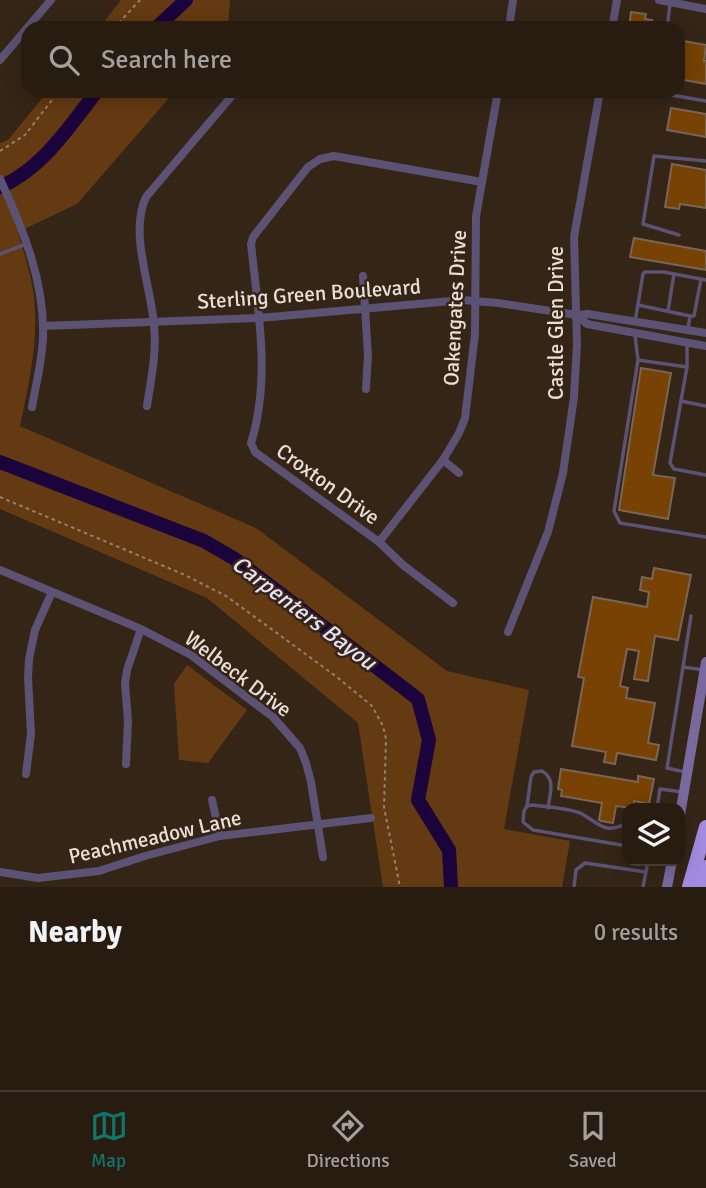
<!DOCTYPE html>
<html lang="en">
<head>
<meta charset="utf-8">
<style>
  :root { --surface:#281c11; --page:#34291f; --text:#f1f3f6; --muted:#a5a19f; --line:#443a31; --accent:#0f766e }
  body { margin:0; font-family:Signika,sans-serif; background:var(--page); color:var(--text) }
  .controls { position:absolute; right:21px; bottom:21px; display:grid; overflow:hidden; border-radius:14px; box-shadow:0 4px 18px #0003 }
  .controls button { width:63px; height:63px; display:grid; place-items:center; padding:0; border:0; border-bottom:2px solid var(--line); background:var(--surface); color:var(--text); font:35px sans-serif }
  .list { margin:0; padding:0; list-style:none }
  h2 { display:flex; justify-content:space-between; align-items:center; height:91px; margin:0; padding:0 28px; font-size:30px }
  h2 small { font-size:23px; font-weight:400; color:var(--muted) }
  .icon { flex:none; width:38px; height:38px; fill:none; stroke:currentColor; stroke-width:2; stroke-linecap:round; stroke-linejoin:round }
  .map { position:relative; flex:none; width:706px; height:887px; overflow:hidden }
  .search { position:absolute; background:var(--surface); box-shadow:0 4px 18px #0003; left:21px; right:21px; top:21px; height:77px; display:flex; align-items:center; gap:18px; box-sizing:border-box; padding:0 24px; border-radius:21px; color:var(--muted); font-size:26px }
  .sheet { height:203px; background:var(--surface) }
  nav { display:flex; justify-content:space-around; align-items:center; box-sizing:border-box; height:98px; border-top:2px solid var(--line); background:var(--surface); font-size:19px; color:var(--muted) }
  nav a { display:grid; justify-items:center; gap:4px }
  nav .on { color:var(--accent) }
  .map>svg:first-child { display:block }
  .green { fill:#643a12 }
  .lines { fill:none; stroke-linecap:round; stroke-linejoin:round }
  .river { stroke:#1b033b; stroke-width:14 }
  .building { fill:#774204; stroke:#796657; stroke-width:2 }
  .path { stroke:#908277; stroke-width:2; stroke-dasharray:3.5 3.5; stroke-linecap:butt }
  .lane { stroke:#5b5274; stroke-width:3.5 }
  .street { stroke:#5b5274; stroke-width:8 }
  .secondary { stroke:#78699f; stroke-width:10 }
  .highway { stroke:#a28ade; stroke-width:14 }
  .labels { text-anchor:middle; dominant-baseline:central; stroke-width:5; stroke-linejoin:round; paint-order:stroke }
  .street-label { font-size:21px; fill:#eadfd6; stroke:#352517 }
  .water-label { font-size:23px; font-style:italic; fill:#e6e0f7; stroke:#352517 }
</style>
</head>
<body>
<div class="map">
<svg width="706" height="887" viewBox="0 0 706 887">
  <rect width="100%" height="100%" fill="#352517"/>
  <g class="green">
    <polygon points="121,0 230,0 228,28 99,28"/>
    <path d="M48 91H175L77 204 18 232C24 253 31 274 34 296 39 340 29 383 20 426L256 528 447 671 529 690 504 829 570 841 562 887H383L358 723 207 598 0 509V143L8 140Z"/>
    <polygon points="187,665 247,710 208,763 179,760 174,684"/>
  </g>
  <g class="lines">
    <g class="river">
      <polyline points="156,28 186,0"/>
      <path d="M0 187C43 168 69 127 97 91"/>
      <polyline points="0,462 204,541 235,559 418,699 429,740 418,800 449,850 451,887"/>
    </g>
  </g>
  <g class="building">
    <polygon points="631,12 646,14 645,19 652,20 651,28 629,28"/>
    <polygon points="678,40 706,45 704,61 706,61 706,84 678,79"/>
    <polygon points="671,108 706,114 706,137 667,130"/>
    <polygon points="672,164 706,170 706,208 680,204 679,209 665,207"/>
    <polygon points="634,238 706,251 706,270 630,257"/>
    <polygon points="641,368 671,373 653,475 675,478 668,519 619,510"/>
    <polygon points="654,568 691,575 678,640 655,636 648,681 634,679 639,651 627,649 620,686 628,688 626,698 655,703 648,743 659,745 656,760 617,753 615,764 604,762 606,752 572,746 584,678 578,677 593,597 647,607 649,592 640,590 642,577 652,579"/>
    <polygon points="561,769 638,782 638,776 654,779 649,804 634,801 633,808 616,806 613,823 601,821 599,820 602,803 561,796 562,790 558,789"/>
  </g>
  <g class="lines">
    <g class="path">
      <polyline points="114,28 140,0"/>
      <polyline points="0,151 25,135 59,91"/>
      <polyline points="0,497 185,575 226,596 337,677 372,706 383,726 386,739 384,807 400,887"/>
    </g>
    <g class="lane">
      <polyline points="667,28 670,4"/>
      <polyline points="661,91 665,94 706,101"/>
      <polyline points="679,235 643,224 654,156 706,161"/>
      <polyline points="0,254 26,244"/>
      <polyline points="638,305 690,316"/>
      <polyline points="668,311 674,274"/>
      <polyline points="635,322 643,274 645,272 664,272 706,280"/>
      <polyline points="688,328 690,316 694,316 701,279"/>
      <polyline points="635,335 638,360 614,511 620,523 706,537"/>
      <polyline points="687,343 687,367 670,463 674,469 706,475"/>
      <polyline points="638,360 687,367"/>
      <polyline points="681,401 706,406"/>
      <polyline points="683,667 691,616"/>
      <polyline points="685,772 667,768 683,667 704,670"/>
      <path d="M527 806 531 777 534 772 542 771C556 779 550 793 548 808"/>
      <polyline points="657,808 660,789 682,792"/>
      <path d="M627 823C605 835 600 824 582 814 571 808 546 807 533 805L527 806 524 811 523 822 533 830 627 846"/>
      <polyline points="574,887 576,870 585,863 646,872"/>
      <polyline points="643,887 648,861"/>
    </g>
    <g class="street">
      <polyline points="659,0 706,9"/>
      <polyline points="509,28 513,0"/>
      <polyline points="612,28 617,0"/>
      <polyline points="0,60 51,0"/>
      <path d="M0 179C23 229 45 282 43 338 42 361 36 384 32 407"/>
      <polyline points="363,276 368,355 366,389"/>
      <polyline points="577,315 587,324 706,346"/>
      <polyline points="43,326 259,318 463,300 498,303 577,315 588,314 706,333"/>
      <path d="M147 406C151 379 157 352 154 325 151 286 129 233 146 197L236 91"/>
      <polyline points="443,460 459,473"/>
      <polyline points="379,542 443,460 459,433 465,418 475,334 476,216 498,91"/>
      <polyline points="0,570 141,629 191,655 273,717 300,748 306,763 311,782 323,857"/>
      <path d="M453 603 403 565 379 542 255 452 251 443C271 379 258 310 251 244L253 237 308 167 320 159 334 156 482 182"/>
      <polyline points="508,632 548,532 563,473 574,397 577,344 574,237 600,91"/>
      <polyline points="126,764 128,721 125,684 127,670 141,629"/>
      <polyline points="26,774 31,734 28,678 29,659 35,630 52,592"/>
      <polyline points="212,800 220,836"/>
      <polyline points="0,872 38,878 99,871 145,856 220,836 371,818"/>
    </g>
    <g class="secondary">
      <polyline points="680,815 706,662"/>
      <polyline points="667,887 672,861"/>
    </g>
    <g class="highway">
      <polyline points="689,887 706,827"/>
      <polyline points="703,887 706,867"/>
    </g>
  </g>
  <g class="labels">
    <g class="street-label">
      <text transform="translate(309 294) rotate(-4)">Sterling Green Boulevard</text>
      <text transform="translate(455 308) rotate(-87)">Oakengates Drive</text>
      <text transform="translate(556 323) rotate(-90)">Castle Glen Drive</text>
      <text transform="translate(328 484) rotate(36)">Croxton Drive</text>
      <text transform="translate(238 674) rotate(37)">Welbeck Drive</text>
      <text transform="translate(155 837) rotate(-13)">Peachmeadow Lane</text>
    </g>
    <g class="water-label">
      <text transform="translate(304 613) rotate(37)">Carpenters Bayou</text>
    </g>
  </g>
</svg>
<div class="controls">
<button><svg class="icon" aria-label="layers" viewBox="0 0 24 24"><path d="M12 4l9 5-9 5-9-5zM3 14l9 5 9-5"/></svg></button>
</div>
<div class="search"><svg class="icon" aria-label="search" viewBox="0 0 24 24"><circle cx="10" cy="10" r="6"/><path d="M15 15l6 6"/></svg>Search here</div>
</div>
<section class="sheet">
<h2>Nearby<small>0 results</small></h2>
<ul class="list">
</ul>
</section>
<nav>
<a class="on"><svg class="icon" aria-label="map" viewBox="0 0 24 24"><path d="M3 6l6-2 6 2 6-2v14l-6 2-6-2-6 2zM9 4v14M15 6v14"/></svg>Map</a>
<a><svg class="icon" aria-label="directions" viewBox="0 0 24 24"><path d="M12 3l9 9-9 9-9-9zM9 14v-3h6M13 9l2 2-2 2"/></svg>Directions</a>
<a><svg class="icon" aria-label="saved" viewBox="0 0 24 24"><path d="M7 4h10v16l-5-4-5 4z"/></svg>Saved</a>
</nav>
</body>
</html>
